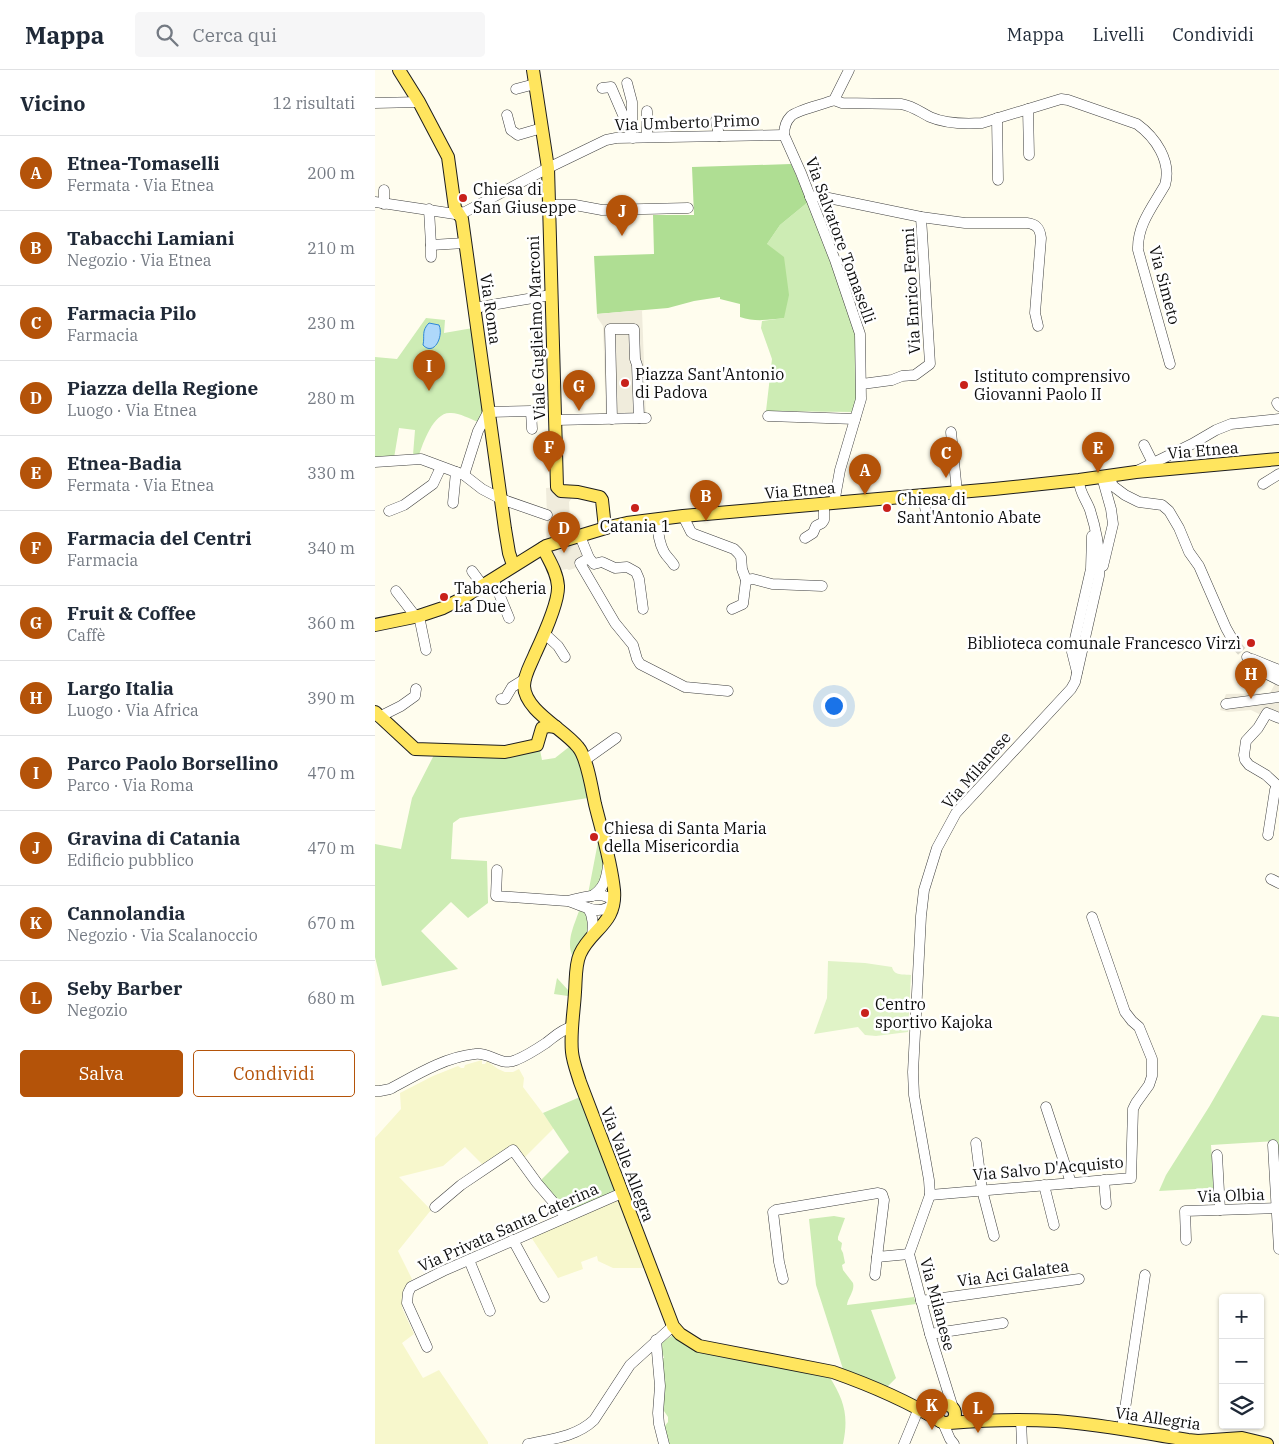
<!DOCTYPE html>
<html lang="it">
<head>
<meta charset="utf-8">
<style>
  :root { --surface:#fff; --page:#f6f6f7; --text:#1f2937; --muted:#747a83; --line:#e0e1e3; --accent:#b45309 }
  body { margin:0; font-family:"IBM Plex Serif",serif; background:var(--page); color:var(--text) }
  .controls { position:absolute; right:15px; bottom:15px; display:grid; overflow:hidden; border-radius:5px; box-shadow:0 1px 4px #0004 }
  .controls button { width:45px; height:45px; display:grid; place-items:center; padding:0; border:0; border-bottom:1px solid var(--line); background:var(--surface); color:var(--text); font:25px sans-serif }
  .you { position:absolute; left:458px; top:635px; width:18px; height:18px; margin:-12px; border:4px solid #fff; border-radius:50%; background:#1a73e8; box-shadow:0 0 0 8px #1a73e833 }
  .badge { display:grid; place-items:center; width:32px; height:32px; border-radius:50%; background:var(--accent); color:#fff; font-size:16px; font-weight:700 }
  .pin { position:absolute; translate:-50% -41px; filter:drop-shadow(0 1px 2px #0008) }
  .pin::after { content:''; position:absolute; top:26px; width:18px; height:15px; background:inherit; clip-path:polygon(0 0,100% 0,50% 100%) }
  .list { margin:0; padding:0; list-style:none }
  h2 { display:flex; justify-content:space-between; align-items:center; height:65px; margin:0; padding:0 20px; font-size:21px }
  h2 small { font-size:16px; font-weight:400; color:var(--muted) }
  .list li { display:grid; grid-template-columns:32px 1fr auto; gap:15px; align-items:center; box-sizing:border-box; height:75px; padding:0 20px; border-top:1px solid var(--line) }
  .list b { display:block; font-size:19px; white-space:nowrap }
  .list p { margin:0; font-size:16px; white-space:nowrap; color:var(--muted) }
  .list em { font-size:16px; font-style:normal; color:var(--muted) }
  .actions { display:flex; gap:10px; padding:15px 20px }
  .actions a { flex:1; padding:11px 0; border:1px solid var(--accent); border-radius:5px; text-align:center; font-size:18px; color:var(--accent) }
  .actions .main { background:var(--accent); color:#fff }
  .icon { flex:none; width:28px; height:28px; fill:none; stroke:currentColor; stroke-width:2; stroke-linecap:round; stroke-linejoin:round }
  .map { position:relative; flex:none; width:904px; height:1374px; overflow:hidden }
  header { display:flex; align-items:center; gap:30px; box-sizing:border-box; height:70px; padding:0 25px; background:var(--surface); border-bottom:1px solid var(--line) }
  header strong { font-size:24px }
  nav { display:flex; gap:28px; margin-inline-start:auto; font-size:18px }
  .search { width:350px; height:45px; background:var(--page); display:flex; align-items:center; gap:12px; box-sizing:border-box; padding:0 18px; border-radius:5px; color:var(--muted); font-size:19px }
  main { display:flex }
  aside { flex:1; background:var(--surface) }
  .map>svg:first-child { display:block }
  .farmland { fill:#f7f7cc }
  .green { fill:#cdecb4 }
  .forest { fill:#afde93 }
  .pitch { fill:#e0f3c7 }
  .plaza { fill:#f0ecdc }
  .water { fill:#aed8fa; stroke:#3087d7 }
  .lines { fill:none; stroke-linecap:round; stroke-linejoin:round }
  .minor-tunnel { stroke:#dbd9cc; stroke-width:10; stroke-dasharray:10 5; stroke-linecap:butt }
  .minor-casing { stroke:#404040; stroke-width:11 }
  .major-casing { stroke:#1e1e1e; stroke-width:14 }
  .minor { stroke:#fff; stroke-width:10 }
  .major { stroke:#ffe55e; stroke-width:12 }
  .poi-dot { fill:#c8211b; stroke:#fff; stroke-width:2 }
  .labels { text-anchor:middle; dominant-baseline:central; stroke-width:5; stroke-linejoin:round; paint-order:stroke }
  .street-label { font-size:16px; fill:#0d0d0d; stroke:#fff }
  .poi-label { font-size:16px; fill:#0d0d0d; stroke:#fff; text-anchor:start }
</style>
</head>
<body>
<header>
<strong>Mappa</strong>
<div class="search"><svg class="icon" aria-label="search" viewBox="0 0 24 24"><circle cx="10" cy="10" r="6"/><path d="M15 15l6 6"/></svg>Cerca qui</div>
<nav><a>Mappa</a><a>Livelli</a><a>Condividi</a></nav>
</header>
<main>
<aside>
<h2>Vicino<small>12 risultati</small></h2>
<ul class="list">
<li><span class="badge">A</span><div><b>Etnea-Tomaselli</b><p>Fermata · Via Etnea</p></div><em>200 m</em></li>
<li><span class="badge">B</span><div><b>Tabacchi Lamiani</b><p>Negozio · Via Etnea</p></div><em>210 m</em></li>
<li><span class="badge">C</span><div><b>Farmacia Pilo</b><p>Farmacia</p></div><em>230 m</em></li>
<li><span class="badge">D</span><div><b>Piazza della Regione</b><p>Luogo · Via Etnea</p></div><em>280 m</em></li>
<li><span class="badge">E</span><div><b>Etnea-Badia</b><p>Fermata · Via Etnea</p></div><em>330 m</em></li>
<li><span class="badge">F</span><div><b>Farmacia del Centri</b><p>Farmacia</p></div><em>340 m</em></li>
<li><span class="badge">G</span><div><b>Fruit &amp; Coffee</b><p>Caffè</p></div><em>360 m</em></li>
<li><span class="badge">H</span><div><b>Largo Italia</b><p>Luogo · Via Africa</p></div><em>390 m</em></li>
<li><span class="badge">I</span><div><b>Parco Paolo Borsellino</b><p>Parco · Via Roma</p></div><em>470 m</em></li>
<li><span class="badge">J</span><div><b>Gravina di Catania</b><p>Edificio pubblico</p></div><em>470 m</em></li>
<li><span class="badge">K</span><div><b>Cannolandia</b><p>Negozio · Via Scalanoccio</p></div><em>670 m</em></li>
<li><span class="badge">L</span><div><b>Seby Barber</b><p>Negozio</p></div><em>680 m</em></li>
</ul>
<div class="actions"><a class="main">Salva</a><a>Condividi</a></div>
</aside>
<div class="map">
<svg width="904" height="1374" viewBox="0 0 904 1374">
  <rect width="100%" height="100%" fill="#fffdee"/>
  <g class="farmland">
    <polygon points="107,990 107,994 110,994 112,991 123,999 130,1002 138,1002 144,999 149,1008 148,1017 179,1058 149,1088 139,1076 108,1095 90,1077 68,1096 24,1107 56,1140 23,1181 37,1209 28,1220 27,1238 39,1264 27,1273 48,1308 64,1300 113,1372 113,1374 0,1374 0,1068 26,1039 25,1023 58,1006 83,996 86,998 89,998 90,995"/>
    <polygon points="243,1128 270,1198 238,1198 223,1191 222,1186 206,1192 208,1199 183,1208 156,1167"/>
  </g>
  <g class="green">
    <polygon points="433,132 458,191 482,265 484,326 479,342 391,341 397,289 386,258 387,251 409,248 392,174 405,155"/>
    <path d="M51 248 70 250 69 263 98 258 100 265 97 268V272L101 275 110 338 103 352C95 349 85 343 76 343 59 341 48 373 44 385H38L40 360 24 358 19 388 4 389 2 387H0V287L22 289Z"/>
    <path d="M194 677C208 686 209 713 213 728L85 748 78 753 76 789 112 791 113 833 93 848 76 832 46 861 83 899 7 916 0 887V774L26 779 37 728 59 685 165 680 167 690 180 688Z"/>
    <path d="M223 772C226 784 232 802 225 813 222 817 216 821 213 824Z"/>
    <path d="M205 838C207 839 210 841 212 843 222 854 204 877 198 887 190 871 200 854 205 838Z"/>
    <polygon points="182,908 193,920 193,926 179,924"/>
    <polygon points="887,945 904,947 904,1112 901,1071 836,1075 839,1118 784,1121 791,1105 834,1037"/>
    <polygon points="205,1027 240,1122 194,1141 165,1111 194,1082 168,1043"/>
    <path d="M459 1146 470 1148 463 1167V1170L467 1173 466 1179 468 1183 470 1193 467 1195 468 1200 478 1213C480 1221 473 1227 472 1235L539 1227 541 1234 496 1240 521 1308 511 1318 468 1299 441 1215 434 1149Z"/>
    <path d="M298 1265 311 1276 320 1279 454 1306C469 1330 474 1345 468 1374H293L289 1357 293 1352V1347L287 1338V1288H289L288 1285H286V1273Z"/>
  </g>
  <path class="forest" d="M416 94 433 132 405 155 392 174 409 187 414 225 409 248C393 250 380 252 365 247V234L345 229V227L319 231 293 238 222 244 219 186 279 184 278 145H319L317 97Z"/>
  <path class="pitch" d="M453 891 490 893 517 897C519 906 528 904 536 905L533 962 501 966 490 965 483 957 439 964 452 928Z"/>
  <g class="plaza">
    <polygon points="267,240 271,348 231,349 228,256 222,247 222,244"/>
    <polygon points="182,417 198,426 194,432 196,468 205,466 215,491 204,497 194,500 192,499 186,500 186,502 171,476 172,447 171,418"/>
    <polygon points="902,610 904,610 904,654 876,640 853,642 845,640 851,624 895,623"/>
  </g>
  <path class="water" d="M54 253 64 255C69 266 59 287 48 275 50 266 46 261 54 253Z"/>
  <g class="lines">
    <polyline class="minor-tunnel" points="860,574 872,587"/>
    <g class="minor-casing">
      <g id="minor">
        <polyline points="252,13 257,32 257,59"/>
        <polyline points="227,18 236,17 258,68"/>
        <polyline points="141,19 160,14"/>
        <path d="M459 30 467 33 526 34C538 36 545 42 555 47 571 54 591 54 607 53L686 29 693 30 762 54C780 67 797 91 790 115 778 136 762 155 763 180L795 294"/>
        <polyline points="0,33 44,32"/>
        <polyline points="653,39 654,85"/>
        <polyline points="272,41 272,67"/>
        <polyline points="132,45 136,60 143,65 167,58"/>
        <polyline points="622,48 623,110"/>
        <polyline points="341,50 344,66"/>
        <polyline points="9,120 9,134"/>
        <path d="M435 127 444 126 546 147 590 153H652C662 154 665 159 666 168L660 243 663 256"/>
        <polyline points="0,132 80,144 90,142 173,98 231,70 241,68 409,65"/>
        <polyline points="174,135 200,135 227,140 313,138"/>
        <polyline points="54,139 56,175 90,173"/>
        <polyline points="56,175 56,187"/>
        <polyline points="99,238 176,225"/>
        <polyline points="487,314 517,310 527,306 540,305 555,294 546,147"/>
        <polyline points="902,333 904,336"/>
        <polyline points="393,346 480,349"/>
        <polyline points="237,349 235,259 259,259 260,289 262,295 264,348"/>
        <polyline points="181,350 271,348"/>
        <polyline points="576,362 582,422"/>
        <polyline points="769,375 778,393"/>
        <polyline points="0,392 46,389 89,405 107,419 126,429 172,445"/>
        <polyline points="764,400 817,374 841,360 856,354 904,349"/>
        <polyline points="89,405 103,361 113,342 156,341 157,359"/>
        <polyline points="737,406 736,411 738,416 750,425 764,432 787,435 794,441 804,458 814,482 824,496 851,558 860,574"/>
        <polyline points="727,407 736,439 738,454 728,496"/>
        <polyline points="888,414 904,404"/>
        <polyline points="547,425 551,441"/>
        <polyline points="78,433 81,402"/>
        <path d="M459 433 465 400 486 329 485 264 460 190 426 103 409 65C409 58 411 51 416 46 422 40 450 34 459 30L474 0"/>
        <polyline points="14,441 29,435 58,414 66,397"/>
        <polyline points="308,446 316,462 319,464 359,479 363,483 366,487 367,499 371,510 368,534 357,539"/>
        <path d="M282 449C283 460 283 471 289 482 292 487 296 490 299 495"/>
        <polyline points="205,466 214,488 219,494 227,492 240,498 252,497 261,502 264,509 268,539"/>
        <polyline points="430,468 438,463 441,456 447,453 449,450 449,434"/>
        <polyline points="214,488 205,493 206,495 240,553 258,575 262,589 265,594 310,617 353,621"/>
        <polyline points="97,501 108,516"/>
        <polyline points="118,509 134,548"/>
        <polyline points="371,510 378,509 397,514 447,516"/>
        <polyline points="21,521 41,547"/>
        <polyline points="44,546 51,580"/>
        <polyline points="170,564 183,576 190,587"/>
        <polyline points="872,587 884,600 904,610"/>
        <polyline points="877,589 904,600"/>
        <polyline points="702,602 697,582 716,499 717,466"/>
        <polyline points="126,629 130,629 137,617 150,609"/>
        <polyline points="851,634 904,627"/>
        <polyline points="4,647 26,636 40,626 41,619"/>
        <polyline points="904,648 892,643 883,658 871,671 869,685 870,690 874,695 891,705 904,717"/>
        <polyline points="210,690 241,668"/>
        <polyline points="893,765 900,720 902,716"/>
        <path d="M122 800 121 826 192 831C209 835 224 848 239 833 230 818 206 829 192 831"/>
        <polyline points="896,809 904,813"/>
        <path d="M217 826C229 818 231 810 233 796"/>
        <path d="M213 838C219 847 218 857 217 867"/>
        <path d="M0 1021H5L15 1019C41 1005 70 987 100 984 115 982 126 997 141 990 151 986 162 979 171 973 179 967 187 959 197 957"/>
        <polyline points="671,1037 696,1113"/>
        <polyline points="601,1073 607,1120 619,1166"/>
        <polyline points="898,1075 904,1179"/>
        <polyline points="842,1085 845,1140"/>
        <polyline points="729,1110 731,1134"/>
        <polyline points="669,1115 679,1155"/>
        <polyline points="555,1125 756,1108 758,1039 761,1033 774,1015 777,1006 777,989 764,957 757,951 750,942 717,847"/>
        <polyline points="60,1137 86,1115 138,1080 162,1113 191,1147"/>
        <polyline points="138,1170 169,1227"/>
        <polyline points="811,1170 810,1141 901,1138"/>
        <polyline points="94,1190 115,1241"/>
        <polyline points="500,1205 502,1187"/>
        <polyline points="408,1209 404,1192 398,1142 401,1140 503,1123 507,1124 509,1130 502,1187 534,1184"/>
        <polyline points="546,1231 704,1209"/>
        <polyline points="555,1264 628,1253"/>
        <polyline points="281,1270 285,1316 283,1343 284,1354 289,1374"/>
        <polyline points="52,1277 32,1233 33,1223 36,1217 68,1201 247,1123"/>
        <path d="M578 1338 555 1264 534 1184 555 1125 554 1110 539 1025 538 1002 546 846 549 820 562 778 581 743 696 619 700 612 724 506C726 484 722 462 715 440 711 429 704 422 704 410"/>
        <polyline points="646,1350 647,1374"/>
        <polyline points="568,1353 575,1369 579,1374"/>
        <polyline points="747,1359 770,1205"/>
        <path d="M153 1374C176 1369 201 1367 219 1350L255 1295 298 1256"/>
        <polyline points="529,1374 544,1338"/>
      </g>
    </g>
    <g class="major-casing">
      <g id="major">
        <polyline points="24,0 44,32 73,87 80,138 87,149 130,459 134,483 138,495"/>
        <polyline points="158,0 173,98 182,417 186,421 203,422 225,427 227,430 230,458"/>
        <path d="M168 478C174 490 182 502 183 516 184 531 167 569 160 584 156 594 149 605 149 616 150 641 189 659 203 677 212 687 217 720 220 734 227 762 236 791 239 820 242 854 216 859 205 884 200 895 201 910 200 922 199 942 195 962 197 982 198 992 202 1002 205 1012L298 1256 305 1264 324 1276 458 1302C495 1315 532 1331 565 1351"/>
        <polyline points="0,555 44,546 68,538 86,529 171,476 234,457 252,453 308,446 619,419 704,410 761,402 904,389"/>
        <polyline points="0,642 40,679 130,682 162,675 167,658 173,656 181,657"/>
        <circle cx="571" cy="1344" r="9"/>
        <path d="M574 1353C609 1350 645 1349 681 1351 725 1354 769 1363 813 1370L823 1371 867 1368 892 1374"/>
      </g>
    </g>
    <use href="#minor" class="minor"/>
    <use href="#major" class="major"/>
  </g>
  <g class="poi-dot">
    <circle cx="88" cy="128" r="5"/>
    <circle cx="250" cy="313" r="5"/>
    <circle cx="589" cy="315" r="5"/>
    <circle cx="260" cy="438" r="5"/>
    <circle cx="512" cy="438" r="5"/>
    <circle cx="69" cy="527" r="5"/>
    <circle cx="876" cy="573" r="5"/>
    <circle cx="219" cy="767" r="5"/>
    <circle cx="490" cy="943" r="5"/>
  </g>
  <g class="labels">
    <g class="street-label">
      <text transform="translate(312 52) rotate(-2)">Via Umberto Primo</text>
      <text transform="translate(466 170) rotate(70)">Via Salvatore Tomaselli</text>
      <text transform="translate(790 215) rotate(75)">Via Simeto</text>
      <text transform="translate(536 221) rotate(-93)">Via Enrico Fermi</text>
      <text transform="translate(116 239) rotate(82)">Via Roma</text>
      <text transform="translate(161 258) rotate(-92)">Viale Guglielmo Marconi</text>
      <text transform="translate(828 380) rotate(-5)">Via Etnea</text>
      <text transform="translate(425 420) rotate(-5)">Via Etnea</text>
      <text transform="translate(601 700) rotate(-49)">Via Milanese</text>
      <text transform="translate(253 1094) rotate(69)">Via Valle Allegra</text>
      <text transform="translate(673 1098) rotate(-5)">Via Salvo D'Acquisto</text>
      <text transform="translate(856 1125) rotate(-2)">Via Olbia</text>
      <text transform="translate(133 1157) rotate(-24)">Via Privata Santa Caterina</text>
      <text transform="translate(638 1203) rotate(-8)">Via Aci Galatea</text>
      <text transform="translate(563 1234) rotate(75)">Via Milanese</text>
      <text transform="translate(783 1348) rotate(8)">Via Allegria</text>
    </g>
    <g class="poi-label">
      <text x="98" y="119">Chiesa di<tspan x="98" dy="18">San Giuseppe</tspan></text>
      <text x="260" y="304">Piazza Sant'Antonio<tspan x="260" dy="18">di Padova</tspan></text>
      <text x="599" y="306">Istituto comprensivo<tspan x="599" dy="18">Giovanni Paolo II</tspan></text>
      <text x="522" y="429">Chiesa di<tspan x="522" dy="18">Sant'Antonio Abate</tspan></text>
      <text x="260" y="456" text-anchor="middle">Catania 1</text>
      <text x="79" y="518">Tabaccheria<tspan x="79" dy="18">La Due</tspan></text>
      <text x="866" y="573" text-anchor="end">Biblioteca comunale Francesco Virzì</text>
      <text x="229" y="758">Chiesa di Santa Maria<tspan x="229" dy="18">della Misericordia</tspan></text>
      <text x="500" y="934">Centro<tspan x="500" dy="18">sportivo Kajoka</tspan></text>
    </g>
  </g>
</svg>
<div class="controls">
<button>+</button>
<button>−</button>
<button><svg class="icon" aria-label="layers" viewBox="0 0 24 24"><path d="M12 4l9 5-9 5-9-5zM3 14l9 5 9-5"/></svg></button>
</div>
<div class="you"></div>
<div class="pin badge" style="left:490px;top:425px">A</div>
<div class="pin badge" style="left:331px;top:451px">B</div>
<div class="pin badge" style="left:571px;top:408px">C</div>
<div class="pin badge" style="left:189px;top:483px">D</div>
<div class="pin badge" style="left:723px;top:403px">E</div>
<div class="pin badge" style="left:174px;top:402px">F</div>
<div class="pin badge" style="left:204px;top:341px">G</div>
<div class="pin badge" style="left:876px;top:629px">H</div>
<div class="pin badge" style="left:54px;top:321px">I</div>
<div class="pin badge" style="left:247px;top:166px">J</div>
<div class="pin badge" style="left:557px;top:1360px">K</div>
<div class="pin badge" style="left:603px;top:1363px">L</div>
</div>
</main>
</body>
</html>
